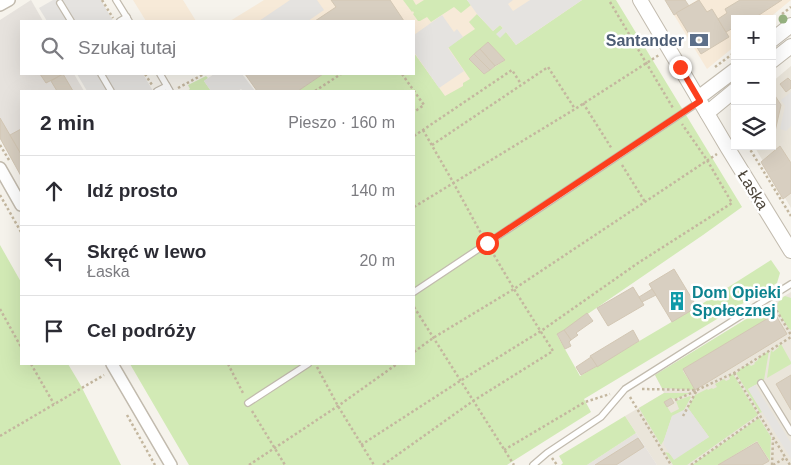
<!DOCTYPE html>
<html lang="pl">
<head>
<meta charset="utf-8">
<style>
  :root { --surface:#fff; --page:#f2f2f3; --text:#2b2b33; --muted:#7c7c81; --line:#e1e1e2 }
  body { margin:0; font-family:Helvetica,sans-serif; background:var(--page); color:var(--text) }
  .controls { position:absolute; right:15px; top:15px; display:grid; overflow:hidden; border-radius:0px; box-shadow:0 5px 20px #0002 }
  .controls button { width:45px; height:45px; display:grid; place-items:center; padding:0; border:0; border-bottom:1px solid var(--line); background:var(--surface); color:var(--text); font:25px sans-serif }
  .stop { position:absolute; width:15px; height:15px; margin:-11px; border:4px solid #fc3f1d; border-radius:50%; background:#fff }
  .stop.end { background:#fc3f1d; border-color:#fff; box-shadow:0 1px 5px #0008 }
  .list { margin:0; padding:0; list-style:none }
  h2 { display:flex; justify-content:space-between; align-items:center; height:65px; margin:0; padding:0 20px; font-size:21px }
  h2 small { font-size:16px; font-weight:400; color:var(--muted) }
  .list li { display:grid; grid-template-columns:32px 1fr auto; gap:15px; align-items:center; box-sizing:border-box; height:70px; padding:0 20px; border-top:1px solid var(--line) }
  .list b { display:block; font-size:19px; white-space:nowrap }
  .list p { margin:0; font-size:16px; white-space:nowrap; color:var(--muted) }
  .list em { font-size:16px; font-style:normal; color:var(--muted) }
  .icon { flex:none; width:28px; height:28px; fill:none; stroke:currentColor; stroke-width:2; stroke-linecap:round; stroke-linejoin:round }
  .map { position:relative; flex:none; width:791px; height:465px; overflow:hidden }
  .search { position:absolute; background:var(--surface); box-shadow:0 5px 20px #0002; left:20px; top:20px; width:395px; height:55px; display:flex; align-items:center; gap:12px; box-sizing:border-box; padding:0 18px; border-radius:0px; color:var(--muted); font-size:19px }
  .panel { position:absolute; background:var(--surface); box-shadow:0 5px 20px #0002; left:20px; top:90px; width:395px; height:275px; border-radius:0px }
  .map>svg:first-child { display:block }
  .residential { fill:#eae5da }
  .commercial { fill:#f7ead8 }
  .industrial { fill:#e6e2dd }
  .green { fill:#d2eab5; fill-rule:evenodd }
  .parking { fill:#e5e3e0 }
  .building { fill:#d8cfc1; stroke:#d3c7b4 }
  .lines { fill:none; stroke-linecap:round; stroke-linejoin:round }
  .service-casing { stroke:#c2bbae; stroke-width:8 }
  .minor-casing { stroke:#c2bbae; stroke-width:14 }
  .tertiary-casing { stroke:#c2bbae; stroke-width:16 }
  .path { stroke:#c4b79f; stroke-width:2.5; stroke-dasharray:2.5 2.5; stroke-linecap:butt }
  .service { stroke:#fff; stroke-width:5.5 }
  .minor { stroke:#fff; stroke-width:11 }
  .tertiary { stroke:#fff; stroke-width:14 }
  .tree { fill:#97b381 }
  .route { stroke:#fc3f1d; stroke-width:6 }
  .labels { text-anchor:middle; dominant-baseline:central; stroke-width:5; stroke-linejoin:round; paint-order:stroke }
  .service-label { font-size:16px; font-weight:bold; fill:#4e5e75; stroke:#fff; text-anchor:end }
  .street-label { font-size:16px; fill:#4b4439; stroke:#fff }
  .culture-label { font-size:16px; font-weight:bold; fill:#0d838f; stroke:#fff; text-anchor:start }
</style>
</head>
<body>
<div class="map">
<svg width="791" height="465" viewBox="0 0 791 465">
  <rect width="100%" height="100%" fill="#f6f3ec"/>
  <g class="residential">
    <polygon points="791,66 791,208 754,146 772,146 772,82"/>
    <polygon points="791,292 791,465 657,465 625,416 664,393 655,375"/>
  </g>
  <g class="commercial">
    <polygon points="133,0 183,0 196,21 146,21"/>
    <polygon points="264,0 594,0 439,104 414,69 414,21 230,21"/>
    <polygon points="697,0 791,0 768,19 735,19 735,46 707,69 674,15"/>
  </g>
  <g class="industrial">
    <polygon points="31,0 43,21 21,21 21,74 74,74 84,91 21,91 21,175 0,138 0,20"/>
    <polygon points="636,433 657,465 587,465"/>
  </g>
  <g class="green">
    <polygon points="403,0 413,0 416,5 424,0 467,0 471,5 461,13 454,7 431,22 427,17 420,21 418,21 413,14 414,13 413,11 412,12"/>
    <path d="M582 0H616L742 207 703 235 557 335 580 376 697 307 771 260 780 273 777 283 584 399 591 412 507 465H189L130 364H414V91H298L323 74H414V53L445 96 463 86V83L470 79 448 47 475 29 469 22 477 14 493 31 500 25 503 28 497 34 506 32 516 45ZM488 42 505 60 484 74 470 59Z"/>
    <polygon points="206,76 208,78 204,81 211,91 187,91 190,89 188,85"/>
    <polygon points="0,245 21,282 21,364 68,364 80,384 121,465 0,465"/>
    <path d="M785 296 791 298V330L789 329C782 317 769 305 785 296Z"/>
    <polygon points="769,305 776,315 683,369 683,371 695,390 662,388 655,375"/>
    <polygon points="781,344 791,362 791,364 767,378 771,350 773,352 779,347 778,346"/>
    <polygon points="769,351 764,380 748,389 762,412 760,413 736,373 740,371 740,369 749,364 751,366 755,364 754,363 758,360 758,358"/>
    <polygon points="733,374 758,415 687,465 673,465 665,452 669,453 674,459 709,437 688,408 695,395 707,389 708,390 712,388 713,389 717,387 715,384 724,379 726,381 730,379 729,376"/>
    <polygon points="664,393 690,393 675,399 671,398 664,402 671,413 679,409 676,401 690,396 691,397 684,410 672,416 664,440 661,445 639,408"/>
    <polygon points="625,416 636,433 587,465 561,465 563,463 559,456"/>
    <polygon points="759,418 771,437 770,461 757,441 718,465 692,465"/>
  </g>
  <g class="parking">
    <polygon points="53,0 101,0 113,21 47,21 39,8"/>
    <polygon points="290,0 317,0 324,10 308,21 259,21"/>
    <polygon points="467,0 513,0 508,4 513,11 530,0 582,0 516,45 506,32 500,38 496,34 503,28 500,25 493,31 477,14"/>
    <polygon points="442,15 454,32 457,29 463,37 448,48 464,71 439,88 414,52 414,35"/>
    <polygon points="77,74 143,74 153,91 87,91"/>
    <polygon points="214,74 242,74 255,91 243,91 241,89 238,91 211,91 204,81"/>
    <polygon points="791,92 791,126 786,131 780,129 785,106 781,100"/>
    <polygon points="755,385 791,443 791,459 748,389"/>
    <polygon points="688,408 709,437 674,460 664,445 664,440 672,416"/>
  </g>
  <g class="building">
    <polygon points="331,0 390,0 404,21 315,21 336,7"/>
    <polygon points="665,0 685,0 689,6 674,15"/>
    <polygon points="699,0 707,12 712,9 729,37 701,54 676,13"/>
    <polygon points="740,0 782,0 753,19 735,19 735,27 726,32 718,19 727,13 725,9"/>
    <polygon points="488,42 505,60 495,66 480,49"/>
    <polygon points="480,49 495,66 490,70 474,54"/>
    <polygon points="474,54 490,70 484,74 469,59"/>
    <polygon points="40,74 63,74 46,83"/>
    <polygon points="63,74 73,91 57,91 51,81"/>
    <polygon points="245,74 323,74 298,91 257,91"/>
    <polygon points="788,78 791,81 791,88 786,92 780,84"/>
    <polygon points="772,91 781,105 774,136 772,137"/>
    <polygon points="0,118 21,154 21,176 0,138"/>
    <polygon points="21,129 21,154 10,135"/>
    <polygon points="780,146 791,163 791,193 783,199 761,162"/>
    <polygon points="674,269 697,307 672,322 649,284"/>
    <polygon points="633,287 644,305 608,326 597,308"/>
    <polygon points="652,289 656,295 642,302 639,297"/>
    <polygon points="587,313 593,321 576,333 578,335 571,340 564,330"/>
    <polygon points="775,314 787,334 695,390 683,369"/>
    <polygon points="564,330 571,340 569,342 571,346 565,349 557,334"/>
    <polygon points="633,330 639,341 597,367 590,356"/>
    <polygon points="591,357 597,366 581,375 576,367"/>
    <polygon points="791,375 791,410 776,384"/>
    <polygon points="671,398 674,403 667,407 664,402"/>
    <polygon points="638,438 644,447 616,465 595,465"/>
    <polygon points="757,442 769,461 762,465 718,465"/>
  </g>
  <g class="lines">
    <g class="service-casing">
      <g id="service">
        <polyline points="116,0 129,21"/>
        <polyline points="60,3 71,21"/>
        <polyline points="120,21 127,17"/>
        <polyline points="101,74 111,91"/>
        <polyline points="160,74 170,91"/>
        <polyline points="157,91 167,86"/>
        <polyline points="414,292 699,102"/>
        <polyline points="761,383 791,432"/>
        <polyline points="248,403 308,364"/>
        <polyline points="533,465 547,453 601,417 625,389 791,284"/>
      </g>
    </g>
    <g class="minor-casing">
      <g id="minor">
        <polyline points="0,5 9,0"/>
        <polyline points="0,168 21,205"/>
        <polyline points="112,364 171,465"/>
      </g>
    </g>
    <g class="tertiary-casing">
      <g id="tertiary">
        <polyline points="640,0 727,147 791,251"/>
        <polyline points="772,40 791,25"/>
        <polyline points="772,61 791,46"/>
        <polyline points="698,98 735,70"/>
        <polyline points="707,113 735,90"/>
      </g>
    </g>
    <g class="path">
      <polyline points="102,0 113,18"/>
      <polyline points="610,2 673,108"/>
      <polyline points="782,14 791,7"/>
      <polyline points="715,67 735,52"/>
      <polyline points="145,74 152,85"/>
      <polyline points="402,74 424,105 414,112"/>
      <polyline points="178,88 204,74"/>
      <polyline points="315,91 341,74"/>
      <polyline points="583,103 612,149"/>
      <polyline points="732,109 735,125"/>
      <polyline points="423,130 453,182 483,237"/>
      <polyline points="414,136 512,70 521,84"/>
      <polyline points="0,145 9,160"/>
      <polyline points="432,145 548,67 575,109"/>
      <polyline points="748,146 791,216"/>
      <polyline points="622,165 645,202"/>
      <polyline points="0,195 21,232"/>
      <polyline points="414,207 575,109 659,55"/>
      <polyline points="774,306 791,335"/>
      <polyline points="414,307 514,465"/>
      <polyline points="0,309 21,347"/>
      <polyline points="414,352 433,338 514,289 717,154"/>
      <polyline points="31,364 54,404"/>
      <polyline points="228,364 244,395"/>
      <polyline points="317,367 338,406 374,465"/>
      <polyline points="734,373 790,465"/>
      <polyline points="642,389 697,390 734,373 791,337"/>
      <polyline points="630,397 671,465"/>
      <polyline points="675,400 696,391"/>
      <polyline points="252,411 285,465"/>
      <polyline points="127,415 155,465"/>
      <polyline points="683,416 697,390"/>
      <polyline points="0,436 104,375"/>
      <polyline points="361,445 460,381 541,331 638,263 732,203 707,160 682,124"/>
      <polyline points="504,450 585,402 610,394"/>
      <polyline points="552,458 557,465"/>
      <polyline points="249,465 338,406 397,364"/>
      <polyline points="383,465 473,401 553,351 514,289 491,250"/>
      <polyline points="691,465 760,416"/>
      <polyline points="772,465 773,439"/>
      <polyline points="773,465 785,458"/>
    </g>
    <use href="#service" class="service"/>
    <use href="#minor" class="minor"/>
    <use href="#tertiary" class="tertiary"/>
  </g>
  <circle class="tree" cx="783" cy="19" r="4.5"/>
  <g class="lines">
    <polyline class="route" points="487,243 700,101 680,67"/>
  </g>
  <defs>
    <g id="bank-bare" transform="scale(1.5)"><path d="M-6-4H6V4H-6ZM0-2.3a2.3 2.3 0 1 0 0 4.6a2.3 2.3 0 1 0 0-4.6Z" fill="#5c6f8a" stroke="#fff" stroke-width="2.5" paint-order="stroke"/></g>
    <g id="building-bare" transform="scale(1.5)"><path d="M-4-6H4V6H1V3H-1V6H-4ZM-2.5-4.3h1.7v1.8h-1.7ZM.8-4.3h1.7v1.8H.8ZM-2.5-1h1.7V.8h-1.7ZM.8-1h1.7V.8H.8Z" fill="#0f9aa8" stroke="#fff" stroke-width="2.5" paint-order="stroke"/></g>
  </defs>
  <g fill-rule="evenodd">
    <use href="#bank-bare" x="699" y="40"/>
    <use href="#building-bare" x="677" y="301"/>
  </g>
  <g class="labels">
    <g class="service-label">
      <text x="684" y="40">Santander</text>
    </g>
    <g class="street-label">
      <text transform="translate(753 190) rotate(58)">Łaska</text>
    </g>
    <g class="culture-label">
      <text x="692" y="292">Dom Opieki<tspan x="692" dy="18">Społecznej</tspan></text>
    </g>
  </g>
</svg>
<div class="controls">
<button>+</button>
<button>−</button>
<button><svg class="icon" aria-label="layers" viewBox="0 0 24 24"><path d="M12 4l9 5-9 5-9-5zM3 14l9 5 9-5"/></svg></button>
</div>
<div class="stop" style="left:487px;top:243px"></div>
<div class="stop end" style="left:680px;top:67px"></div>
<div class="search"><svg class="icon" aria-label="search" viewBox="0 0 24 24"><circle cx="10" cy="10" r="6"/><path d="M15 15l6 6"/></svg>Szukaj tutaj</div>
<section class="panel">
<h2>2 min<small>Pieszo · 160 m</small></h2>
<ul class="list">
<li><svg class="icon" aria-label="ahead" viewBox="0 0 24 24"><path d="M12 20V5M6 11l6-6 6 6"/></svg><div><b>Idź prosto</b></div><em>140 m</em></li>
<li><svg class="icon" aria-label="left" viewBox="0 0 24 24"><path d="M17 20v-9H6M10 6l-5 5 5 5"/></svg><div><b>Skręć w lewo</b><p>Łaska</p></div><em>20 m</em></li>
<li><svg class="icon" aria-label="arrive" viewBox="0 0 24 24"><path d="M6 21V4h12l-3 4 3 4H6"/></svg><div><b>Cel podróży</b></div></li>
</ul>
</section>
</div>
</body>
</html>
